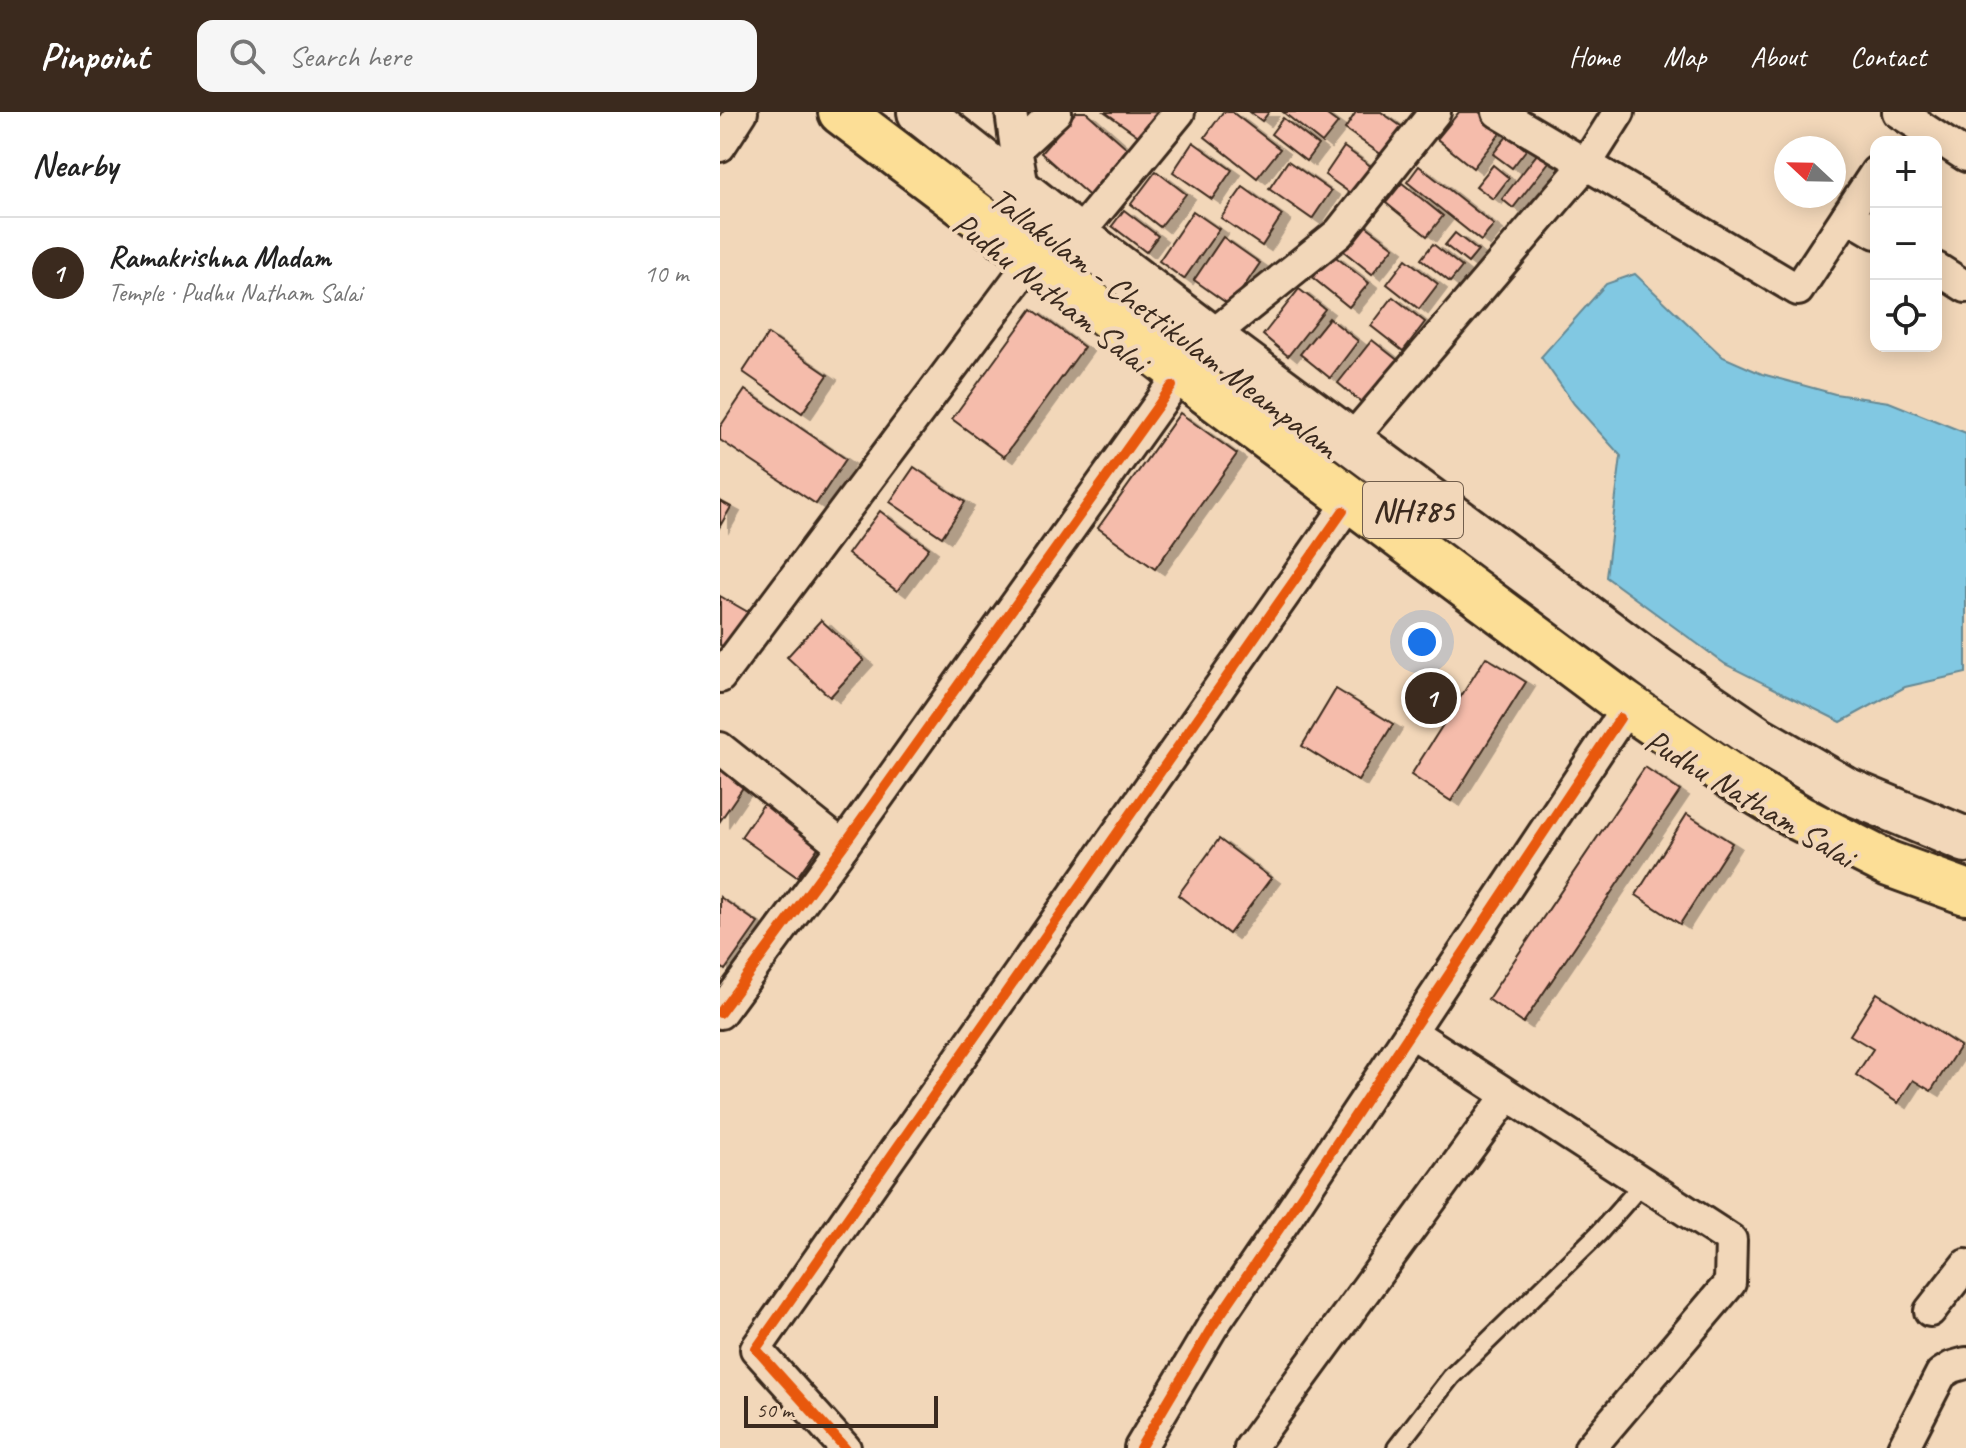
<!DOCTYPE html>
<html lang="en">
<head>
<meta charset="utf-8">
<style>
  :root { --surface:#fff; --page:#f6f6f6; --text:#222; --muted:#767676; --line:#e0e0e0; --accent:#3b2a1e }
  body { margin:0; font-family:Caveat,sans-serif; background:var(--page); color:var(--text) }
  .controls { position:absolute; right:24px; top:24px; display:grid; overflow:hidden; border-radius:16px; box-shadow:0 4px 20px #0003 }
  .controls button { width:72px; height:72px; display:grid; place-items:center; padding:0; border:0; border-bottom:2px solid var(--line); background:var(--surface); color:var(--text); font:40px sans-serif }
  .compass { position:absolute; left:1054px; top:24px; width:72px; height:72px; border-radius:50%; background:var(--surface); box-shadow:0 4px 20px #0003; rotate:292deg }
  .scale { position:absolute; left:24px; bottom:20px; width:194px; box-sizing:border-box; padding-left:8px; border:4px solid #3b2a1e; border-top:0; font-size:22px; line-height:28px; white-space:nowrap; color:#3b2a1e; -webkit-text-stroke:6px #f2d7b9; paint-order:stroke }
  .you { position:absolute; left:702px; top:530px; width:28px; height:28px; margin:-20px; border:6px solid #fff; border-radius:50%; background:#1a73e8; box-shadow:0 0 0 12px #1a73e833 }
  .badge { display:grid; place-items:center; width:52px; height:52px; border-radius:50%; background:var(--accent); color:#fff; font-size:26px; font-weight:700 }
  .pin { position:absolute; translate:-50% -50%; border:4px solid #fff; box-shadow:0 2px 8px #0006 }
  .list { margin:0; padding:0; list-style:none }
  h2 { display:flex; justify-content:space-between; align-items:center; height:104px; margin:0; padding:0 32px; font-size:34px }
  h2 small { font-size:26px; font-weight:400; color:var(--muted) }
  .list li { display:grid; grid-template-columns:52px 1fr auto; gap:24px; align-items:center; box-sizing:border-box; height:112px; padding:0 32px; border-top:2px solid var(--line) }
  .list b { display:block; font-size:30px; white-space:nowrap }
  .list p { margin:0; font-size:26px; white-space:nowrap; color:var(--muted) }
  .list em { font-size:26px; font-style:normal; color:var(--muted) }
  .icon { flex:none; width:44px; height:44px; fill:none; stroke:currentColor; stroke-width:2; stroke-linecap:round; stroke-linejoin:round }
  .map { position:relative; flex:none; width:1246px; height:1336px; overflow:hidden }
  header { display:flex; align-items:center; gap:48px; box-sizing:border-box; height:112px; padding:0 40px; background:var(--accent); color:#fff }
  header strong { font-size:38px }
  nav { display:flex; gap:44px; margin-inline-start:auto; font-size:28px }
  .search { width:560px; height:72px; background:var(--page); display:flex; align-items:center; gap:20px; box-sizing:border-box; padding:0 28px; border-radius:16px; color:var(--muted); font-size:30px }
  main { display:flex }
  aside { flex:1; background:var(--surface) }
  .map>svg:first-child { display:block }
  .water { fill:#81c8e2; stroke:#658994; stroke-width:2 }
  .building { fill:#f5bcab; stroke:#3b2a1e; stroke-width:2; filter:url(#shadow) }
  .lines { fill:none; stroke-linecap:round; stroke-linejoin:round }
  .service-casing { stroke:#3b2a1e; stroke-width:22 }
  .minor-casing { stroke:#3b2a1e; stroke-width:36 }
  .secondary-casing { stroke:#3b2a1e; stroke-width:50 }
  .trunk-casing { stroke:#3b2a1e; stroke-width:50 }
  .service { stroke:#f2d7b9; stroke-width:16 }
  .minor { stroke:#f2d7b9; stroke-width:30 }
  .secondary { stroke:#f2d7b9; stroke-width:44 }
  .trunk { stroke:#fcde96; stroke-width:44 }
  .cycleway-casing { stroke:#f2d7b9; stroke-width:15 }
  .cycleway { stroke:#e8590c; stroke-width:10 }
  .labels { text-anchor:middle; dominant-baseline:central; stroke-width:8; stroke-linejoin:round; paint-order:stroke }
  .shield { fill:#f2d7b9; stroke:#725e4c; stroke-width:2 }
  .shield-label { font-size:32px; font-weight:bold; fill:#3b2a1e }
  .street-label { font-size:34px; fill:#3b2a1e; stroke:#f2d7b9 }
</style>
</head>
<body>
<header>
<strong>Pinpoint</strong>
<div class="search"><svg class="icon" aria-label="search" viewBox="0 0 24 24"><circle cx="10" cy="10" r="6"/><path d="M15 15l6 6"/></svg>Search here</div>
<nav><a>Home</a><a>Map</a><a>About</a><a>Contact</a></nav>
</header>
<main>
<aside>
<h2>Nearby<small></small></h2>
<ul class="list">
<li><span class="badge">1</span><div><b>Ramakrishna Madam</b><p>Temple · Pudhu Natham Salai</p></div><em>10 m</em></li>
</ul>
</aside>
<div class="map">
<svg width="1246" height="1336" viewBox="0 0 1246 1336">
  <defs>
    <filter id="shadow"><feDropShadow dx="9" dy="5" stdDeviation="0" flood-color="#0004"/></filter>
  </defs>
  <rect width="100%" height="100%" fill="#f2d7b9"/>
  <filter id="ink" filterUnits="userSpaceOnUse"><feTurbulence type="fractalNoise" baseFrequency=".0125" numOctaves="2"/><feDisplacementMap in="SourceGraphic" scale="16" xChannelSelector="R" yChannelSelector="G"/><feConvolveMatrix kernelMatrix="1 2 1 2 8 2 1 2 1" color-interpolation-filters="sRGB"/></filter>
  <g filter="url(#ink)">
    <polygon class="water" points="915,162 1003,245 1042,262 1115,282 1169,290 1246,321 1246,561 1185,575 1121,610 1005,552 886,465 901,344 854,292 821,245 886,172"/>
    <g class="building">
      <polygon points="356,0 366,0 415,43 375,89 321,41"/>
      <polygon points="385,0 444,0 424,28"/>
      <polygon points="503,0 512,0 560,37 537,66 485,25"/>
      <polygon points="530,0 549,0 542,9"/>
      <polygon points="563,0 603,0 618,11 602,31"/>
      <polygon points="636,0 661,0 685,17 665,45 625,17"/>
      <polygon points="739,0 759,0 782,19 753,56 717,27"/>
      <polygon points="563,6 598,33 586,49 551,22"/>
      <polygon points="788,23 806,38 792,56 773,42"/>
      <polygon points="473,30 512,58 492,87 453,60"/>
      <polygon points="624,35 659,60 640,88 605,63"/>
      <polygon points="818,41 829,50 793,96 782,87"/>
      <polygon points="568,49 611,79 592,107 549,77"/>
      <polygon points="773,53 789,66 773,87 756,74"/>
      <polygon points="699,54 774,113 761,129 687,70"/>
      <polygon points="436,59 466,82 440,115 411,92"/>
      <polygon points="682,71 723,104 707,124 666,91"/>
      <polygon points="523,75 562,103 542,134 501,106"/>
      <polygon points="404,98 438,124 426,140 392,114"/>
      <polygon points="473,99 499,117 464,167 439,149"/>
      <polygon points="637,107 674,135 652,162 616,133"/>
      <polygon points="735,121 758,139 748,151 725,133"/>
      <polygon points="503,125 540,151 511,194 474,168"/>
      <polygon points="713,132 742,155 730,170 701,147"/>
      <polygon points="612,142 649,171 629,195 593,166"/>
      <polygon points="686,147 718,172 699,197 667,172"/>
      <polygon points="579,177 605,197 568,244 543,223"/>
      <polygon points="673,185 705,210 683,239 651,214"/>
      <polygon points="312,197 364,235 284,345 232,307"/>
      <polygon points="609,206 638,229 610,266 580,242"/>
      <polygon points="48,222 108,263 82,301 23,260"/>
      <polygon points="652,228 680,250 646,294 618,271"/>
      <polygon points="25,278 126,347 96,392 0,328 0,315"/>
      <polygon points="460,301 517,342 435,457 378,416"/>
      <polygon points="194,355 245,390 222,425 170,390"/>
      <polygon points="0,389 11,395 0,414"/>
      <polygon points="160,399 209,436 177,479 128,442"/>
      <polygon points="0,484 33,503 12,539 0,533"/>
      <polygon points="101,508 144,548 110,585 67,545"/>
      <polygon points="766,545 806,570 731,689 691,663"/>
      <polygon points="616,577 673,612 638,669 582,634"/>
      <polygon points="0,653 26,671 0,709"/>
      <polygon points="925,655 960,679 803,911 768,887"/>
      <polygon points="47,687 104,727 77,765 21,725"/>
      <polygon points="967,702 1012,731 960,812 916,783"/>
      <polygon points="499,727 551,766 509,822 458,783"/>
      <polygon points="0,785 38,811 5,858 0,854"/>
      <polygon points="1157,881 1240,934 1211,979 1193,968 1178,991 1136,963 1153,937 1130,923"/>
    </g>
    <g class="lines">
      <g class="service-casing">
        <polyline id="service" points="676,1336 731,1265 879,1121 923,1071"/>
      </g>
      <g class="minor-casing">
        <g id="minor">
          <polyline points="291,0 296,37 304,81"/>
          <polyline points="778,0 1078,178 1156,60"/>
          <polyline points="1178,0 1246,44"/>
          <polyline points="0,34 22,0"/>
          <polyline points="296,37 336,0"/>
          <polyline points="1127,104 1156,121"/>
          <polyline points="357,124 459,0"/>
          <polyline points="1216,156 1246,175"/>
          <polyline points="490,225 619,121 715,0"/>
          <polyline points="631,328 866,52 899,0"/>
          <polyline points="0,565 304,159"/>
          <polyline points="0,636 123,734"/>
          <polyline points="0,901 123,734 452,274"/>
          <polyline points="691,920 1011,1128 1010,1171 870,1336"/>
          <polyline points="1210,1199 1246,1153"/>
          <polyline points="125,1336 36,1237 623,399"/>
          <polyline points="420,1336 492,1215 568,1104 900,606"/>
          <polyline points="530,1336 787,984"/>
          <polyline points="1183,1336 1221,1262 1232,1255 1246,1251"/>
        </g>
      </g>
      <g class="secondary-casing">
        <polyline id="secondary" points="200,0 357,124 490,225 938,558 1037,626 1126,678 1246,728"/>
      </g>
      <g class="trunk-casing">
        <polyline id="trunk" points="121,0 290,128 453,255 898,587 1015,667 1079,706 1169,752 1246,780"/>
      </g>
      <use href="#service" class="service"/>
      <use href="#minor" class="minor"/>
      <use href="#secondary" class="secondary"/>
      <use href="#trunk" class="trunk"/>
      <g class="cycleway-casing">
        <g id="cycleway">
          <polyline points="0,901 123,734 452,274"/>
          <polyline points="125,1336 36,1237 623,399"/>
          <polyline points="420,1336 492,1215 568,1104 900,606"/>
        </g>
      </g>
      <use href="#cycleway" class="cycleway"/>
    </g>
  </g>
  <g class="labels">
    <rect class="shield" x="643" y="370" width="100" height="56" rx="6"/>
    <g class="shield-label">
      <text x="693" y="398">NH785</text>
    </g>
    <g class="street-label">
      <text transform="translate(331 180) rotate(38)">Pudhu Natham Salai</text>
      <text transform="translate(444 210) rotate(37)">Tallakulam - Chettikulam Meampalam</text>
      <text transform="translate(1030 686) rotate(31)">Pudhu Natham Salai</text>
    </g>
  </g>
</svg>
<div class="controls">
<button>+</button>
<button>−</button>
<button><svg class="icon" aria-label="locate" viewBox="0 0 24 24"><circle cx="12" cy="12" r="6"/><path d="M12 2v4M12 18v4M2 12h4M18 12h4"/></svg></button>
</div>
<svg class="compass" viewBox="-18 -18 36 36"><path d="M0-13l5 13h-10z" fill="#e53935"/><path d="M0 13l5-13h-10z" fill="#767676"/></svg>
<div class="scale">50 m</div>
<div class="you"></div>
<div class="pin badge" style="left:711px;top:586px">1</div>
</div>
</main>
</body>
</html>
